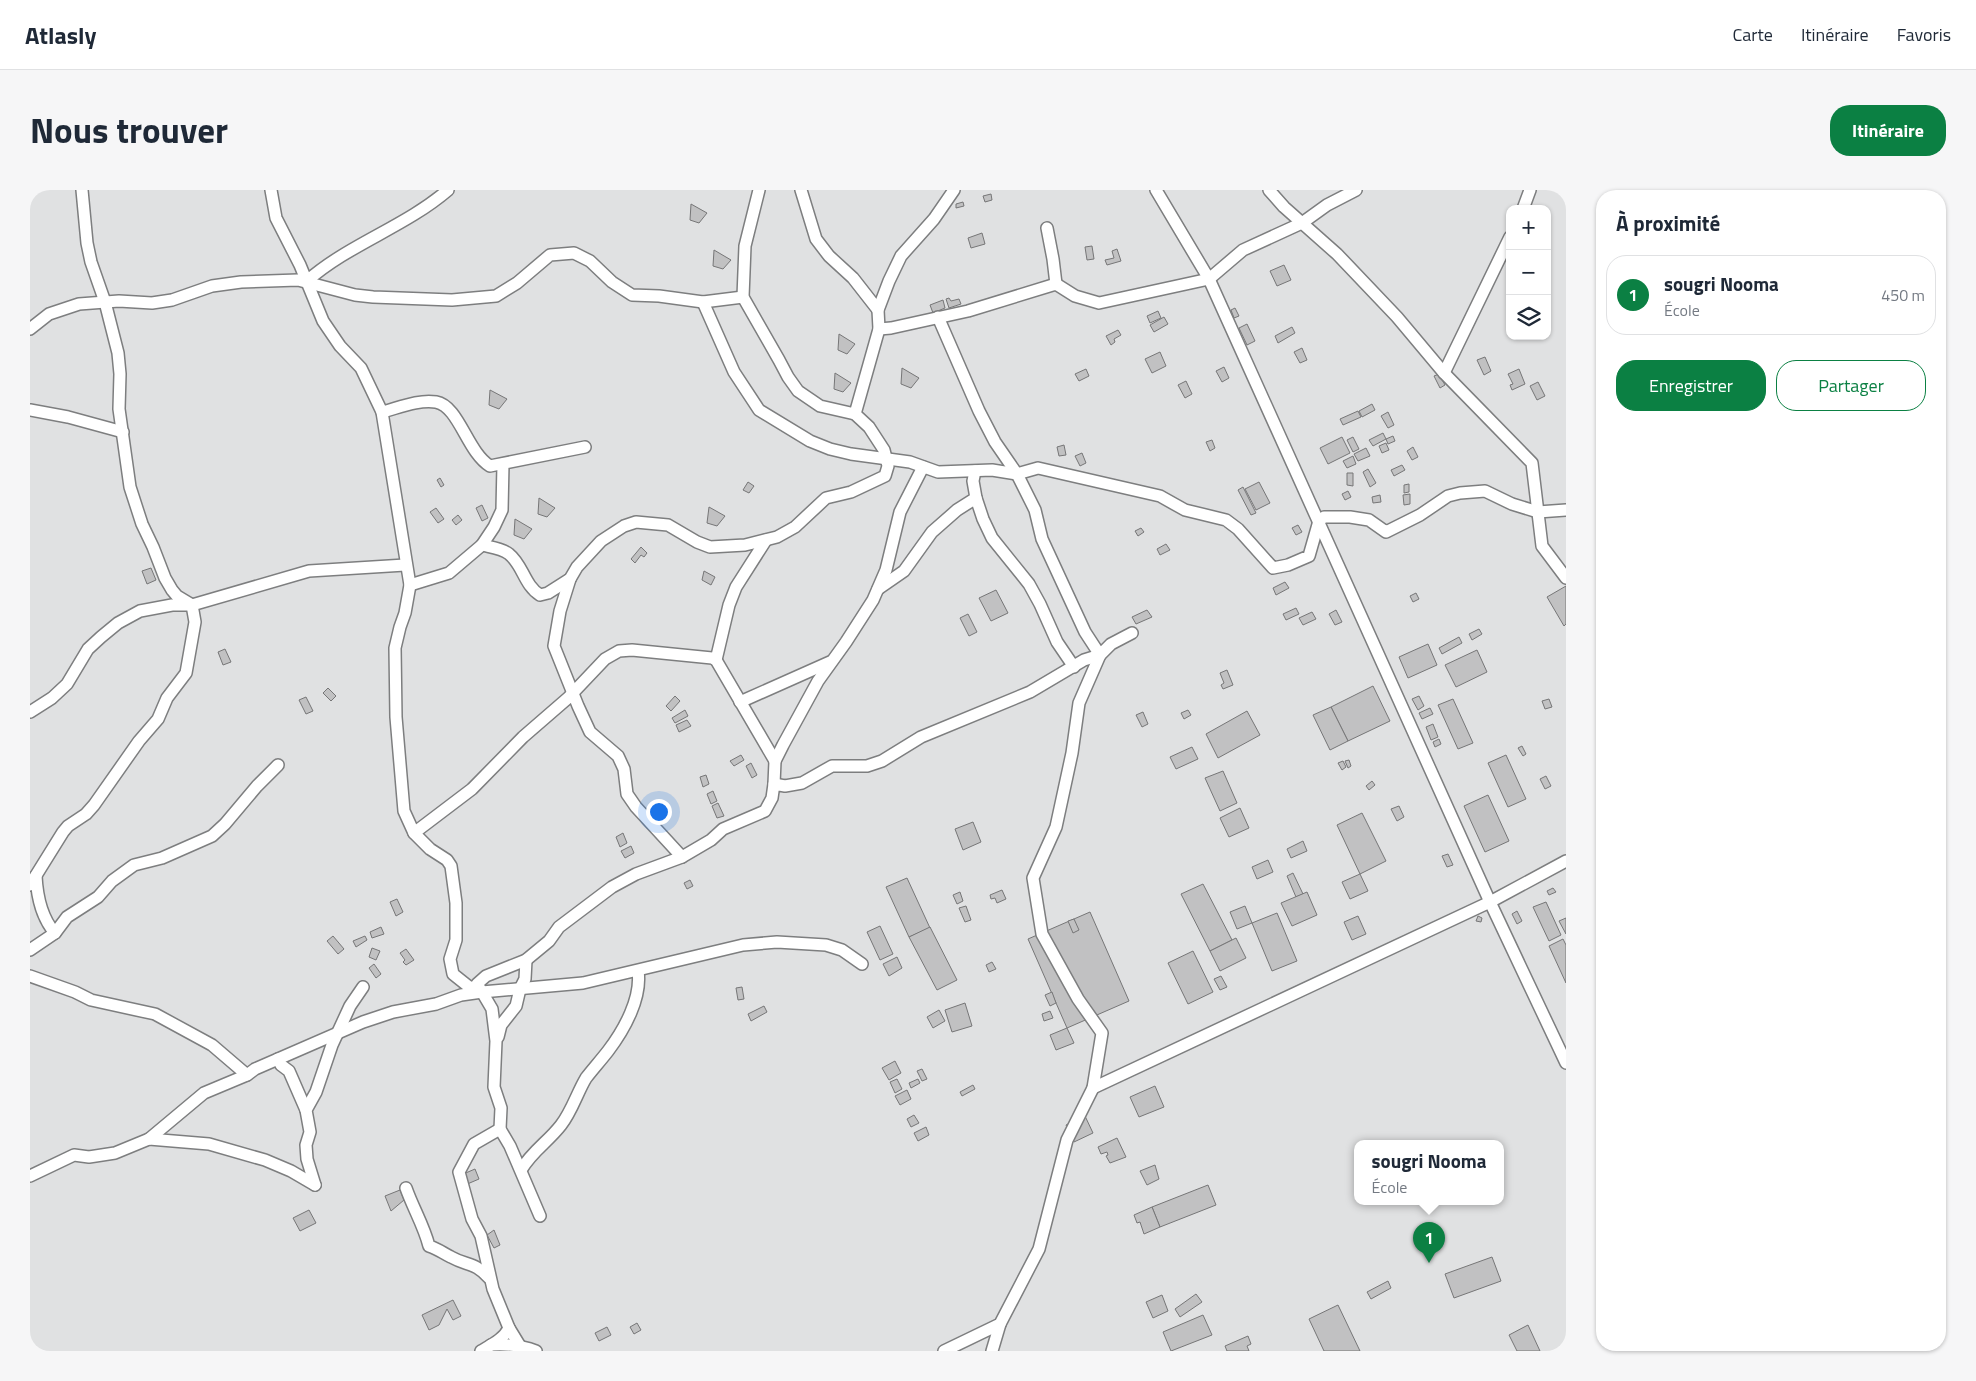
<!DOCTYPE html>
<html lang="fr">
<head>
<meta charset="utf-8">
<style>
  :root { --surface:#fff; --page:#f6f6f7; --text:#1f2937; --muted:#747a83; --line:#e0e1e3; --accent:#0b8043 }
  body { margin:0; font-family:"Titillium Web",sans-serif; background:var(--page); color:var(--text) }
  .controls { position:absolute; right:15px; top:15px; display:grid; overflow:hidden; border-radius:10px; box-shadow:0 1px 4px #0004 }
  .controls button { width:45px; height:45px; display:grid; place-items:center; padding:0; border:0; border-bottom:1px solid var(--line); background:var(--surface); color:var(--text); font:25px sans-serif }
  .you { position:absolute; left:628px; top:621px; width:18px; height:18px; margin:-12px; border:4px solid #fff; border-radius:50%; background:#1a73e8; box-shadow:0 0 0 8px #1a73e833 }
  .badge { display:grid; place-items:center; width:32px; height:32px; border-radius:50%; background:var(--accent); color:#fff; font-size:16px; font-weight:700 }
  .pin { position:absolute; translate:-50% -41px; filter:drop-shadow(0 1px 2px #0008) }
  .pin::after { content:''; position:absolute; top:26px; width:18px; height:15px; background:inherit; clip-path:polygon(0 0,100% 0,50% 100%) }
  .popup { position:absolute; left:1324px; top:950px; width:150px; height:65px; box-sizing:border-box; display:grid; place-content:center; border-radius:10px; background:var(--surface); filter:drop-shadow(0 1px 4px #0005); font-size:16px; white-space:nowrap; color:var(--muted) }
  .popup b { font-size:19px; color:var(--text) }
  .popup::after { content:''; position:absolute; left:50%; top:100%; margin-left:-10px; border:10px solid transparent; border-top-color:var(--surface) }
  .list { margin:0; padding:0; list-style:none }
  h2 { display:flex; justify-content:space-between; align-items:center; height:65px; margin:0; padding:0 20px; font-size:21px }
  h2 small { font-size:16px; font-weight:400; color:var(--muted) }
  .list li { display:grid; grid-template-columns:32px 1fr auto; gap:15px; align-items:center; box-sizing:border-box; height:80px; margin:0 10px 10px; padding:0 10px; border:1px solid var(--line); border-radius:20px }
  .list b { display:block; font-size:19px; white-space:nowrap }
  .list p { margin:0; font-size:16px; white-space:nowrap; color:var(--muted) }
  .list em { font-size:16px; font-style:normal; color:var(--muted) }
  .actions { display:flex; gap:10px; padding:15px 20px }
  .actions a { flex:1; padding:11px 0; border:1px solid var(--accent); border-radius:20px; text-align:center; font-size:18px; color:var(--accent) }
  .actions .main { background:var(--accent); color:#fff }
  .icon { flex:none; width:28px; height:28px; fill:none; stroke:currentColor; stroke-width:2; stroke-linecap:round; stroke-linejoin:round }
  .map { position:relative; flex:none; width:1536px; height:1161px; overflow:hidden; border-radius:20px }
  header { display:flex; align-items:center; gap:30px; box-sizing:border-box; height:70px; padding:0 25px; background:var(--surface); border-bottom:1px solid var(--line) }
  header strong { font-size:24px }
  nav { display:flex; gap:28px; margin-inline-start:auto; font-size:18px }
  .intro { display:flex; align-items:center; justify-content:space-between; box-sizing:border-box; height:120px; padding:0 30px }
  h1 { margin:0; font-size:35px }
  .button { padding:12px 22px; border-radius:20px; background:var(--accent); color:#fff; font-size:18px; font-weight:700 }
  main { display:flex; gap:30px; padding:0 30px }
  aside { flex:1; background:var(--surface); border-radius:20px; box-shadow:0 1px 4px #0004 }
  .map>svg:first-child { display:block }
  .building { fill:#c1c1c2; stroke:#767677 }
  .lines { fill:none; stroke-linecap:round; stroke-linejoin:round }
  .minor-casing { stroke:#7d7e7f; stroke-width:14 }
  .minor { stroke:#fff; stroke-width:11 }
</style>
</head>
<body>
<header>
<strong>Atlasly</strong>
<nav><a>Carte</a><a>Itinéraire</a><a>Favoris</a></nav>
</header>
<div class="intro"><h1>Nous trouver</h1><a class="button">Itinéraire</a></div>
<main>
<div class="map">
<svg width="1536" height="1161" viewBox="0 0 1536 1161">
  <rect width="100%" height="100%" fill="#e0e1e2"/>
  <g class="building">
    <polygon points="961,4 962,10 955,12 953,6"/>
    <polygon points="933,12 934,16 926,18 926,14"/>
    <polygon points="661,14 677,23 669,33 660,30"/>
    <polygon points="952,43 955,54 941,58 938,48"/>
    <polygon points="1062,56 1064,69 1057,70 1055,57"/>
    <polygon points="1087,59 1091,71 1077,75 1075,70 1084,68 1082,61"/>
    <polygon points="684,60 701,70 693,79 683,76"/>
    <polygon points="1254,75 1261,90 1247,96 1240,81"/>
    <polygon points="919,108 921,111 929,109 931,114 919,118 916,109"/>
    <polygon points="913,110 915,118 903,123 900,115"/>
    <polygon points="1205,118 1209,126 1204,128 1201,120"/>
    <polygon points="1128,121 1131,128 1120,133 1117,126"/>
    <polygon points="1134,127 1138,134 1124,142 1120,135"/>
    <polygon points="1217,134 1225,151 1217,155 1209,138"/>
    <polygon points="1262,137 1265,143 1248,153 1245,146"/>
    <polygon points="1088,140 1091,145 1084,149 1085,152 1081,155 1076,146"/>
    <polygon points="809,144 825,154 817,164 808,160"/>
    <polygon points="1272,158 1277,170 1270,173 1264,162"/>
    <polygon points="1130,162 1136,176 1122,183 1115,169"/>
    <polygon points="1455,167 1461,181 1454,185 1447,170"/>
    <polygon points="1194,177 1199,188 1192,192 1186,181"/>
    <polygon points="872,178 889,188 881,198 871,194"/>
    <polygon points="1056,179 1059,186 1049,191 1045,184"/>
    <polygon points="1489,179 1495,194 1482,200 1480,195 1483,194 1478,184"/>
    <polygon points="805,183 821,193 813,202 804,199"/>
    <polygon points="1409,184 1415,195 1410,198 1404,186"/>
    <polygon points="1156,191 1162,204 1155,208 1148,195"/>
    <polygon points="1508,192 1515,206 1507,210 1500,196"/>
    <polygon points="460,200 477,209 469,219 459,215"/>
    <polygon points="1342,214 1345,220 1332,227 1329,221"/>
    <polygon points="1328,221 1331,227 1313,235 1310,229"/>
    <polygon points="1358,222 1364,235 1358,238 1351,226"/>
    <polygon points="1353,243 1356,249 1343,256 1339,250"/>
    <polygon points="1363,246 1365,251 1358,254 1356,249"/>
    <polygon points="1312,247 1320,263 1298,274 1290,258"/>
    <polygon points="1323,247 1329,259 1323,262 1317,250"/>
    <polygon points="1182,250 1185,258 1180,261 1176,252"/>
    <polygon points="1356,253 1359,260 1352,263 1349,256"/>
    <polygon points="1034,255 1036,265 1029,266 1027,257"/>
    <polygon points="1383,257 1388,267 1382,270 1377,261"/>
    <polygon points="1336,258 1340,266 1328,271 1324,264"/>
    <polygon points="1052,263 1056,273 1050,276 1045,266"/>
    <polygon points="1323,266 1326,274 1317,278 1313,271"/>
    <polygon points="1372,275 1375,280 1364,286 1361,280"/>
    <polygon points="1338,279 1346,293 1340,297 1333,282"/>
    <polygon points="1317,283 1323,283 1323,296 1317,295"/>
    <polygon points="410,288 414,295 411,297 407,290"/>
    <polygon points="718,292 724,296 719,303 713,300"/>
    <polygon points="1229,292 1240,313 1226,320 1215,299"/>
    <polygon points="1379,294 1379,302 1374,303 1374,295"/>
    <polygon points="1213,297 1226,323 1221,325 1208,300"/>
    <polygon points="1318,301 1321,307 1315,310 1312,304"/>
    <polygon points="1380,304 1380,314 1374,315 1373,305"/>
    <polygon points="1350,305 1351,312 1343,313 1342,307"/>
    <polygon points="509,308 525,318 517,327 508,324"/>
    <polygon points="452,315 458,328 452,331 446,318"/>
    <polygon points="679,317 695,326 687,336 677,333"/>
    <polygon points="406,318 414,329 408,333 400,322"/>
    <polygon points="428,325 432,330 426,335 422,330"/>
    <polygon points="485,329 502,339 494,349 484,345"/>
    <polygon points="1268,335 1272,342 1266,345 1262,338"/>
    <polygon points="1111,338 1114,342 1108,346 1105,341"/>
    <polygon points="1136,354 1140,360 1130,365 1127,359"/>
    <polygon points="611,357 617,363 614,367 611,365 605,373 601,369"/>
    <polygon points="121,378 126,390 117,394 112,381"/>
    <polygon points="674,381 685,387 681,395 672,390"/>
    <polygon points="1255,392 1259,398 1246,405 1243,398"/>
    <polygon points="1536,396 1536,434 1534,436 1517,407"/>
    <polygon points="966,400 978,423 961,431 949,408"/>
    <polygon points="1386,403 1389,409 1383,412 1380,406"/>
    <polygon points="1266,418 1269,424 1256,430 1253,424"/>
    <polygon points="1117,420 1122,427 1106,434 1102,427"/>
    <polygon points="1306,420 1312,432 1305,435 1299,424"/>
    <polygon points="1282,422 1286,429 1273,435 1269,428"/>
    <polygon points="938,424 947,442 939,446 930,428"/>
    <polygon points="1449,439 1452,444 1442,450 1439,444"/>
    <polygon points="1429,447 1432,453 1412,464 1409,458"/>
    <polygon points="1398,454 1407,475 1378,488 1369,467"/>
    <polygon points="195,459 201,472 193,475 188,462"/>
    <polygon points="1447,460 1457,482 1426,497 1415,475"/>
    <polygon points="1197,480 1203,495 1193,499 1191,495 1194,493 1190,483"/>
    <polygon points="1343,496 1360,531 1318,551 1301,517"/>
    <polygon points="298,498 306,506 301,511 293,503"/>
    <polygon points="645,506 650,511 641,521 636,516"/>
    <polygon points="1389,506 1394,516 1388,520 1382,509"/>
    <polygon points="276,507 283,521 276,524 269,510"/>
    <polygon points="1423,509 1443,553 1428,559 1408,515"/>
    <polygon points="1519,509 1522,517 1515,519 1512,511"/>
    <polygon points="1301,517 1318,551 1300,560 1283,525"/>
    <polygon points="1400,518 1403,524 1392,529 1389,523"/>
    <polygon points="655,520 658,526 645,533 642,528"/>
    <polygon points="1158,520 1161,525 1154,529 1151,523"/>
    <polygon points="1217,521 1230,545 1188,568 1176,544"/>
    <polygon points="1113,522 1118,534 1112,537 1106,525"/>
    <polygon points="657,530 661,536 649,542 646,535"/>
    <polygon points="1403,534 1408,547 1401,550 1396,537"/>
    <polygon points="1409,549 1411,554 1405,557 1403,552"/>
    <polygon points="1492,556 1496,564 1493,566 1488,558"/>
    <polygon points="1162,557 1168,569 1146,579 1140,567"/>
    <polygon points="711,565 714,570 704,576 700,571"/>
    <polygon points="1476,565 1496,609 1478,617 1458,573"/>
    <polygon points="1319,570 1321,576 1318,578 1315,571"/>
    <polygon points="1313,571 1316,577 1312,580 1308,573"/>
    <polygon points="721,573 727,585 722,588 716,576"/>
    <polygon points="1193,581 1207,613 1190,621 1175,588"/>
    <polygon points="676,585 679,594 673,597 670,587"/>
    <polygon points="1516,586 1521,596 1515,599 1510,589"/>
    <polygon points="1342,591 1345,595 1339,600 1336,596"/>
    <polygon points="683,601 687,611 681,614 677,604"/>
    <polygon points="1458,605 1479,651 1455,662 1434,616"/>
    <polygon points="688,613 694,626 687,628 682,616"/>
    <polygon points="1369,616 1374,627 1367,631 1361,619"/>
    <polygon points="1210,618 1219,638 1199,647 1190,628"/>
    <polygon points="1332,623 1356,671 1330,684 1307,635"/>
    <polygon points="943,632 951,652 933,660 925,639"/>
    <polygon points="593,643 597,653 590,657 586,647"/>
    <polygon points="1273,651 1277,661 1261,668 1257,659"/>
    <polygon points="601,656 604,663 595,668 591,661"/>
    <polygon points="1418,664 1423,675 1417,677 1412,666"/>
    <polygon points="1238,670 1243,682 1227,689 1222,677"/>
    <polygon points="1263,683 1273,704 1266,707 1257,686"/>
    <polygon points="1330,684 1338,701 1320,709 1312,692"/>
    <polygon points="877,688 900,738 879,747 856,697"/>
    <polygon points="660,690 663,696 657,699 654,693"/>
    <polygon points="1173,694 1202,750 1180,761 1151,704"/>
    <polygon points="1523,698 1526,702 1519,705 1517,701"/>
    <polygon points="972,700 976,709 967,713 965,708 961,709 960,705"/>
    <polygon points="930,702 933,711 927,714 923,705"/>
    <polygon points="1277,702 1287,725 1262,736 1251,713"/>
    <polygon points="367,709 373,722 366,726 360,712"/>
    <polygon points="1516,712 1531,745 1519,751 1503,717"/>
    <polygon points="936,716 941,730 935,732 929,718"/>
    <polygon points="1215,716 1222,733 1207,739 1200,722"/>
    <polygon points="1487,721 1492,731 1487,734 1482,724"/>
    <polygon points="1060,722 1099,811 1037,838 998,749"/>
    <polygon points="1247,723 1267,771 1242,781 1222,733"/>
    <polygon points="1328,726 1336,744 1322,750 1314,732"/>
    <polygon points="1448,726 1452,728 1451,732 1446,731"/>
    <polygon points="1536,728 1536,744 1529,731"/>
    <polygon points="1044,729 1049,740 1043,743 1038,731"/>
    <polygon points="850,736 863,764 850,770 837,742"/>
    <polygon points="351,737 354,744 342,748 340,742"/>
    <polygon points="900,737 927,790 907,800 879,747"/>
    <polygon points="303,746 314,759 308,764 297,751"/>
    <polygon points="335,746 337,750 326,757 323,751"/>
    <polygon points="1206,748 1216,768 1190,781 1180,761"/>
    <polygon points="1533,749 1536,755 1536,793 1519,756"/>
    <polygon points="342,758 350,761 346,770 339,767"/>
    <polygon points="376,759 384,770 376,775 373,772 375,770 370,763"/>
    <polygon points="1163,761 1183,802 1158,814 1138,773"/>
    <polygon points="867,767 872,778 859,786 853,774"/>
    <polygon points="962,772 966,779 959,782 956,775"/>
    <polygon points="344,774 351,784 346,788 339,778"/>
    <polygon points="1191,786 1197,797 1190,800 1184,789"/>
    <polygon points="712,797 714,809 708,810 706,798"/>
    <polygon points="1022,802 1026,813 1020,816 1015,805"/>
    <polygon points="935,813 942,836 922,842 915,820"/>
    <polygon points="734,816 737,822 721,831 718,824"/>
    <polygon points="909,820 915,831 903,838 897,827"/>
    <polygon points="1020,821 1023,828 1014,831 1012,824"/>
    <polygon points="1037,838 1044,853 1026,860 1020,845"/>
    <polygon points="865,871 871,883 859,890 852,878"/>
    <polygon points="892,879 897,889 892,891 887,881"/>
    <polygon points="867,889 872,899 865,903 860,892"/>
    <polygon points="888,889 890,893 881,898 879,893"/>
    <polygon points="943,895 945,899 932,906 930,902"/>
    <polygon points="1125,896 1134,917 1109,927 1100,907"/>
    <polygon points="877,900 881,909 870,915 865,906"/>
    <polygon points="884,925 889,933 881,937 877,929"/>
    <polygon points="1055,926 1063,943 1044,952 1036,935"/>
    <polygon points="896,937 899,945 888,951 884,943"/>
    <polygon points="1087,948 1096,967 1080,973 1076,966 1078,965 1077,962 1071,964 1068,957"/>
    <polygon points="1125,975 1129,989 1117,995 1110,981"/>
    <polygon points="445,979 449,989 435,995 431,985"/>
    <polygon points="1178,995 1186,1015 1130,1037 1122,1017"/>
    <polygon points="370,1000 374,1010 361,1021 355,1006"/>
    <polygon points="1122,1017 1130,1037 1114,1044 1110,1032 1107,1033 1104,1025"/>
    <polygon points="279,1020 286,1033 270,1041 263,1028"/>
    <polygon points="464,1040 470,1055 464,1058 457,1045"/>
    <polygon points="1462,1067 1471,1091 1424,1108 1415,1084"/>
    <polygon points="1358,1091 1361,1098 1341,1109 1337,1102"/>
    <polygon points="1166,1104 1172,1112 1150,1127 1145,1119"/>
    <polygon points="1132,1105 1138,1121 1123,1128 1116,1112"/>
    <polygon points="423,1110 431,1126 423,1130 417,1119 409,1135 399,1140 392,1125"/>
    <polygon points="1308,1115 1330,1161 1294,1161 1279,1129"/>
    <polygon points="1173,1125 1182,1145 1141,1161 1133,1142"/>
    <polygon points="607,1133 611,1140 604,1144 600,1137"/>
    <polygon points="1498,1135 1510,1161 1487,1161 1479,1145"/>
    <polygon points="577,1137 581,1145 569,1151 565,1143"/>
    <polygon points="1218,1146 1221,1154 1217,1156 1219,1161 1197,1161 1195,1156"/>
  </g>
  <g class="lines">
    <g class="minor-casing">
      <g id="minor">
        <polyline points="241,0 246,28 270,75 293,131 310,156 331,178 352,222 380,395 375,423 370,437 365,458 366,527 374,621 384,643 400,659 417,670 421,676 426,713 426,750 420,769 423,784 438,796 452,802 462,819 466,851 464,897 471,918 470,939 480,956 510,1026"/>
        <polyline points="771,0 786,49 799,66 823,88 848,120"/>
        <polyline points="1126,0 1179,89 1460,712 1536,873"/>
        <polyline points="1239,0 1254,17 1307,64 1367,127 1414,183 1502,273 1512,356 1536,388"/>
        <polyline points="1493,19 1500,0"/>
        <polyline points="1017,38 1023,69 1026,94"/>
        <path d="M277 91C319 54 375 37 418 0"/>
        <polyline points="673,112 704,182 729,220 780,251 800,259 821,264 880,272 908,282 962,280 987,284 1008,278 1130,306 1155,320 1196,330 1208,339 1243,378 1258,375 1279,366 1289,331 1294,327 1320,327 1339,330 1356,342 1390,325 1418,306 1430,303 1455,301 1482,314 1508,322 1536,320"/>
        <polyline points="908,127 949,221 965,252 987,284 1005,320 1012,349 1055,442 1070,465 1049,513 1042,563 1026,637 1003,688 1012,744 1048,809 1072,843 1063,898 1037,950 1009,1059 970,1134 914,1161"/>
        <polyline points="0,139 19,124 49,114 89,111 122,113 142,110 182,96 211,92 268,90 325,105 343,107 422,110 466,106 487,93 520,65 544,63 560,71 582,92 602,105 629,106 673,112 713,107"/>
        <polyline points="849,139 861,138 938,121 1026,94 1045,106 1069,113 1179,89 1213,60 1272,33 1297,15 1326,0"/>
        <polyline points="1414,183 1480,47"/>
        <polyline points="0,220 38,227 93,242"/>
        <path d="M352 222C368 218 389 209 406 212 429 216 437 262 460 276L555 257"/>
        <polyline points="825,224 849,139 848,120 859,91 871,66 904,29 924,0"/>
        <polyline points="946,308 953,329 962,348 999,394 1010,414 1027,452 1044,477"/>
        <path d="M452 355C460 357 472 358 479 364 493 375 494 395 510 405L518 403 540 389 547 377 571 351 594 336 606 332 638 335 667 352 680 357 715 355 747 347 765 337 796 308 821 302 855 286 858 276 854 260 839 237 825 224 790 216 768 201 758 187 749 170 713 107 715 56 729 0"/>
        <polyline points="540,389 530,421 524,456 548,516 560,542 588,566 594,579 597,604 606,617 652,667"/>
        <polyline points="380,395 419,383 452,355 464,337 472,320 473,274"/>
        <polyline points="848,399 874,381 902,342 927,320 946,308 943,291 945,281"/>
        <polyline points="686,470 699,415 706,397 736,350"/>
        <polyline points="710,512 800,472"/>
        <polyline points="0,522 22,508 37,494 58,459 71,447 88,433 110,421 142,415 162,415 279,381 375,375"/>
        <polyline points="744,594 745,571 753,555 788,491 816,452 843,410 856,380 870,322 893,277"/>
        <polyline points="384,643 442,599 493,547 538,508 575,469 589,461 602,460 682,468 686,470 745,571"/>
        <path d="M6 686C7 706 11 727 25 743"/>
        <polyline points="0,695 33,642 38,636 56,624 64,615 109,551 128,529 137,508 156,483 165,432 162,415 147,406 142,400 135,388 123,357 112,334 100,297 89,219 90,184 88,163 75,112 61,72 57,53 52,0"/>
        <polyline points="0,760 25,743 37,727 68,707 82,691 104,675 132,668 182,646 195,634 227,596 248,575"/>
        <polyline points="0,786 45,802 61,810 125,824 182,855 217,885"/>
        <polyline points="452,802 447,794 456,786 496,770 519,751 529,737 582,697 606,684 652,667 681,650 693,639 735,621 742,608 744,594 755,596 772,593 802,576 837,576 852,571 891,547 1000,502 1054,470 1070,465 1081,454 1102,443"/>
        <polyline points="468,847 471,835 486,816 490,799 495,789 496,770"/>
        <polyline points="248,869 251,875 259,881 276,920"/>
        <polyline points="1063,898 1460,712 1536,671"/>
        <polyline points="470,939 444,954 429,982 442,1029 451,1046 463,1099 479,1138 493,1161"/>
        <polyline points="119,949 174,903 217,885 225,879 333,832 363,822 406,814 431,805 452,802 553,793 713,755 747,752 796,755 812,760 832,774"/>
        <path d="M491 980C502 961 518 952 531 935 542 921 547 903 556 888 563 879 571 870 578 861 594 840 612 808 608 781"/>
        <polyline points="0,986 44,965 59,967 85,963 119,949 179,954 235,970 261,981 285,995"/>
        <polyline points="285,995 277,969 276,955 280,942 276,920 286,902 302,855 320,816 333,797"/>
        <path d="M376 998C383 1018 394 1036 399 1056 408 1059 413 1063 421 1067 437 1076 445 1072 459 1088"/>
        <path d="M461 1155C477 1154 491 1155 506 1161"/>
        <path d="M451 1161C461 1155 474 1149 479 1138"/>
        <polyline points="962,1161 970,1134"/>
      </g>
    </g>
    <use href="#minor" class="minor"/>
  </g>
</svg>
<div class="controls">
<button>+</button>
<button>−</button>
<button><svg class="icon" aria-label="layers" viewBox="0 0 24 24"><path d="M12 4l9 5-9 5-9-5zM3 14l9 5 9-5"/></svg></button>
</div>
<div class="you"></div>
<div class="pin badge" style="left:1399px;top:1073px">1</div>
<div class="popup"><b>sougri Nooma</b>École</div>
</div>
<aside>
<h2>À proximité<small></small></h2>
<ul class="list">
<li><span class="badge">1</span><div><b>sougri Nooma</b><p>École</p></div><em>450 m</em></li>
</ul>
<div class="actions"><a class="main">Enregistrer</a><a>Partager</a></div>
</aside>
</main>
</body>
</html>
